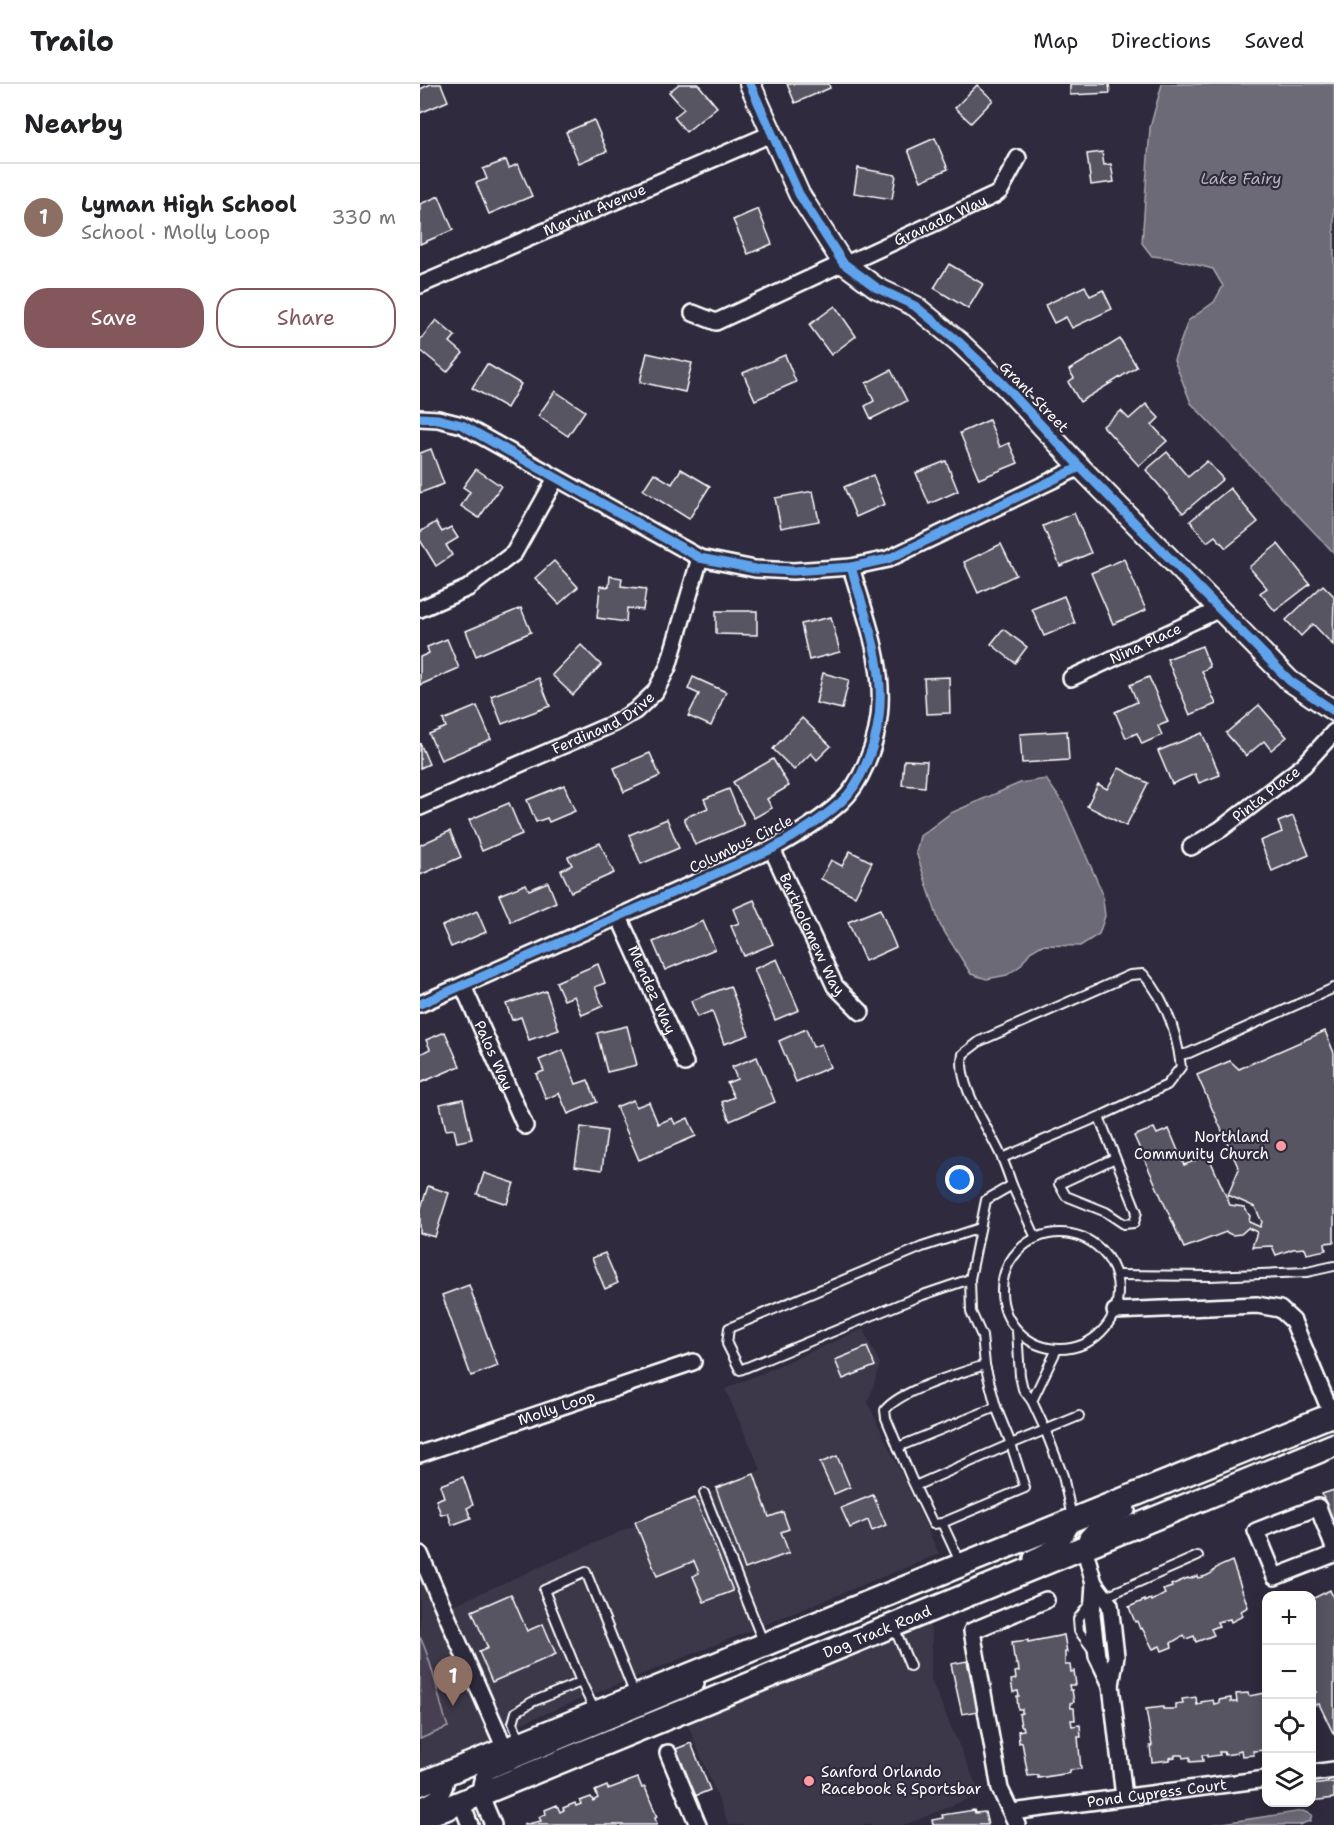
<!DOCTYPE html>
<html lang="en">
<head>
<meta charset="utf-8">
<style>
  :root { --surface:#fff; --page:#f2f2f2; --text:#202124; --muted:#757577; --line:#e0e0e0; --accent:#84575d }
  body { margin:0; font-family:"Shantell Sans",sans-serif; background:var(--page); color:var(--text) }
  .controls { position:absolute; right:18px; bottom:18px; display:grid; overflow:hidden; border-radius:12px; box-shadow:0 3px 15px #0003 }
  .controls button { width:54px; height:54px; display:grid; place-items:center; padding:0; border:0; border-bottom:2px solid var(--line); background:var(--surface); color:var(--text); font:30px sans-serif }
  .you { position:absolute; left:540px; top:1096px; width:21px; height:21px; margin:-15px; border:4px solid #fff; border-radius:50%; background:#1a73e8; box-shadow:0 0 0 9px #1a73e833 }
  .badge { display:grid; place-items:center; width:39px; height:39px; border-radius:50%; background:var(--accent); color:#fff; font-size:20px; font-weight:700 }
  .pin { position:absolute; translate:-50% -50px; filter:drop-shadow(0 2px 3px #0008) }
  .pin::after { content:''; position:absolute; top:32px; width:21px; height:18px; background:inherit; clip-path:polygon(0 0,100% 0,50% 100%) }
  .list { margin:0; padding:0; list-style:none }
  h2 { display:flex; justify-content:space-between; align-items:center; height:78px; margin:0; padding:0 24px; font-size:26px }
  h2 small { font-size:20px; font-weight:400; color:var(--muted) }
  .list li { display:grid; grid-template-columns:39px 1fr auto; gap:18px; align-items:center; box-sizing:border-box; height:108px; padding:0 24px; border-top:2px solid var(--line) }
  .list b { display:block; font-size:22px; white-space:nowrap }
  .list p { margin:0; font-size:20px; white-space:nowrap; color:var(--muted) }
  .list em { font-size:20px; font-style:normal; color:var(--muted) }
  .actions { display:flex; gap:12px; padding:18px 24px }
  .actions a { flex:1; padding:14px 0; border:2px solid var(--accent); border-radius:24px; text-align:center; font-size:21px; color:var(--accent) }
  .actions .main { background:var(--accent); color:#fff }
  .icon { flex:none; width:33px; height:33px; fill:none; stroke:currentColor; stroke-width:2; stroke-linecap:round; stroke-linejoin:round }
  .map { position:relative; flex:none; width:914px; height:1741px; overflow:hidden }
  header { display:flex; align-items:center; gap:36px; box-sizing:border-box; height:84px; padding:0 30px; background:var(--surface); border-bottom:2px solid var(--line) }
  header strong { font-size:28px }
  nav { display:flex; gap:33px; margin-inline-start:auto; font-size:21px }
  main { display:flex }
  aside { flex:1; background:var(--surface) }
  .map>svg:first-child { display:block }
  .built { fill:#3c3749 }
  .green { fill:#464152; stroke:#a2a0a8; stroke-width:1.5 }
  .water { fill:#6d6a77; stroke:#a7a6ad; stroke-width:1.5 }
  .building { fill:#595564; stroke:#fff; stroke-width:1.5 }
  .lines { fill:none; stroke-linecap:round; stroke-linejoin:round }
  .service-casing { stroke:#fff; stroke-width:12 }
  .minor-casing { stroke:#fff; stroke-width:20 }
  .tertiary-casing { stroke:#fff; stroke-width:24 }
  .secondary-casing { stroke:#fff; stroke-width:27 }
  .service { stroke:#2f2a3d; stroke-width:8 }
  .minor { stroke:#2f2a3d; stroke-width:15 }
  .tertiary { stroke:#2f2a3d; stroke-width:20 }
  .secondary { stroke:#2f2a3d; stroke-width:22 }
  .cycleway-casing { stroke:#2f2a3d; stroke-width:13 }
  .cycleway { stroke:#60a3ed; stroke-width:9 }
  .poi-dot { fill:#ff9aa2; stroke:#2f2a3d; stroke-width:2 }
  .labels { text-anchor:middle; dominant-baseline:central; stroke-width:4.5; stroke-linejoin:round; paint-order:stroke }
  .street-label { font-size:15px; fill:#fff; stroke:#2f2a3d }
  .poi-label { font-size:15px; fill:#fff; stroke:#2f2a3d; text-anchor:end }
  .water-label { font-size:16px; font-style:italic; fill:#b6b4bb; stroke:#2f2a3d }
</style>
</head>
<body>
<header>
<strong>Trailo</strong>
<nav><a>Map</a><a>Directions</a><a>Saved</a></nav>
</header>
<main>
<aside>
<h2>Nearby<small></small></h2>
<ul class="list">
<li><span class="badge" style="background:#8d6e63">1</span><div><b>Lyman High School</b><p>School · Molly Loop</p></div><em>330 m</em></li>
</ul>
<div class="actions"><a class="main">Save</a><a>Share</a></div>
</aside>
<div class="map">
<svg width="914" height="1741" viewBox="0 0 914 1741">
  <rect width="100%" height="100%" fill="#2f2a3d"/>
  <filter id="ink" filterUnits="userSpaceOnUse"><feTurbulence type="fractalNoise" baseFrequency=".0167" numOctaves="2"/><feDisplacementMap in="SourceGraphic" scale="12" xChannelSelector="R" yChannelSelector="G"/><feConvolveMatrix kernelMatrix="1 2 1 2 8 2 1 2 1" color-interpolation-filters="sRGB"/></filter>
  <g filter="url(#ink)">
    <g class="built">
      <polygon points="443,1245 460,1280 448,1319 519,1470 85,1646 31,1522 341,1386 305,1305"/>
      <polygon points="0,1470 85,1665 0,1700"/>
      <polygon points="504,1529 512,1549 511,1596 560,1710 485,1741 309,1741 262,1627"/>
    </g>
    <path class="green" d="M0 1553C14 1581 17 1613 28 1643L0 1655Z"/>
    <g class="water">
      <polygon points="742,0 914,0 914,469 771,319 754,276 768,237 794,218 803,202 793,185 750,174 732,172 722,159 730,44"/>
      <polygon points="626,695 643,719 682,808 685,832 679,850 660,862 622,861 610,868 600,882 587,891 567,895 551,890 520,841 496,768 500,752 531,729 600,699"/>
      <polygon points="883,1727 892,1731 890,1737 879,1741 790,1741"/>
    </g>
    <g class="building">
      <polygon points="11,0 21,0 28,17 0,29 0,5"/>
      <polygon points="259,0 278,0 297,23 266,48 254,33 264,25 249,8"/>
      <polygon points="367,0 409,0 410,4 375,19"/>
      <polygon points="650,0 689,0 690,9 650,11"/>
      <polygon points="557,1 573,16 551,39 535,24"/>
      <polygon points="174,36 187,67 159,79 146,48"/>
      <polygon points="515,54 528,85 501,97 488,66"/>
      <polygon points="682,68 684,81 691,80 694,98 671,101 667,70"/>
      <polygon points="86,76 89,84 98,80 112,112 69,130 56,99 67,95 63,85"/>
      <polygon points="438,84 476,91 472,115 434,109"/>
      <polygon points="19,112 33,146 0,160 0,120"/>
      <polygon points="338,125 352,160 328,170 313,136"/>
      <polygon points="529,180 563,200 548,225 514,204"/>
      <polygon points="665,202 670,212 683,206 692,225 652,244 646,233 634,239 625,221"/>
      <polygon points="415,222 436,252 411,271 389,241"/>
      <polygon points="16,236 35,252 30,258 43,269 27,288 0,266 0,256"/>
      <polygon points="700,255 717,283 660,318 648,298 654,294 649,286"/>
      <polygon points="227,269 272,279 265,308 220,298"/>
      <polygon points="365,271 376,298 335,316 323,289"/>
      <polygon points="67,280 101,300 87,324 52,304"/>
      <polygon points="471,286 487,317 451,335 445,322 454,317 446,299"/>
      <polygon points="135,307 165,327 148,352 118,332"/>
      <polygon points="726,320 739,334 732,341 747,357 719,382 683,342 701,327 709,335"/>
      <polygon points="569,336 580,363 589,359 598,379 559,395 540,349"/>
      <polygon points="11,365 24,400 0,409 0,369"/>
      <polygon points="747,368 768,393 787,377 803,395 763,429 726,386"/>
      <polygon points="526,377 538,407 509,420 496,389"/>
      <polygon points="56,385 81,402 59,434 41,422 50,408 43,403"/>
      <polygon points="261,385 290,402 269,435 223,406 234,389 252,400"/>
      <polygon points="453,391 465,420 436,433 424,403"/>
      <polygon points="810,404 838,438 806,464 795,452 787,458 770,437"/>
      <polygon points="393,407 399,437 361,444 355,414"/>
      <polygon points="654,429 671,469 640,482 623,442"/>
      <polygon points="16,438 22,448 31,443 38,454 26,461 32,471 16,482 0,456 0,448"/>
      <polygon points="581,460 596,491 558,509 544,478"/>
      <polygon points="858,460 890,500 855,527 840,509 847,504 829,483"/>
      <polygon points="704,475 726,526 693,540 671,489"/>
      <polygon points="134,477 158,503 139,520 115,494"/>
      <polygon points="190,492 202,494 201,502 226,505 223,526 207,524 206,538 177,534 180,502 189,503"/>
      <polygon points="903,501 914,512 913,561 893,540 881,552 866,536"/>
      <polygon points="644,512 655,539 624,552 612,525"/>
      <polygon points="101,524 111,548 56,572 46,547"/>
      <polygon points="296,527 337,527 337,551 296,550"/>
      <polygon points="411,533 420,568 389,576 381,540"/>
      <polygon points="583,545 607,563 595,579 571,560"/>
      <polygon points="27,555 39,584 0,601 0,573 9,569 7,563"/>
      <polygon points="161,561 181,581 153,611 132,591"/>
      <polygon points="782,562 790,583 782,587 796,620 770,631 747,575"/>
      <polygon points="403,589 429,596 422,625 396,619"/>
      <polygon points="273,593 306,608 291,642 268,632 279,610 268,605"/>
      <polygon points="529,593 530,629 506,630 504,594"/>
      <polygon points="729,593 748,638 738,642 742,651 722,660 717,649 706,654 695,628 717,618 710,601"/>
      <polygon points="119,594 130,622 82,640 71,612"/>
      <polygon points="839,621 867,653 851,666 844,657 826,672 806,649"/>
      <polygon points="57,622 71,655 21,676 9,650 26,643 23,636"/>
      <polygon points="382,634 411,662 397,676 391,669 374,686 353,665"/>
      <polygon points="647,647 649,676 602,679 600,650"/>
      <polygon points="782,649 800,691 779,699 775,690 752,700 738,667"/>
      <polygon points="0,659 9,680 0,684"/>
      <polygon points="230,669 240,692 204,708 194,684"/>
      <polygon points="353,675 369,702 347,715 352,724 334,734 313,698"/>
      <polygon points="484,676 507,677 505,703 482,701"/>
      <polygon points="699,684 728,699 706,742 667,722 678,700 687,705"/>
      <polygon points="144,701 155,727 129,738 127,734 116,738 107,716"/>
      <polygon points="309,705 324,741 275,761 264,734 288,724 284,715"/>
      <polygon points="89,719 102,750 62,767 49,736"/>
      <polygon points="873,732 889,771 852,787 840,757 862,748 858,738"/>
      <polygon points="247,735 259,764 221,780 209,751"/>
      <polygon points="30,747 41,773 0,791 0,761"/>
      <polygon points="180,759 194,789 151,808 141,786 152,781 148,773"/>
      <polygon points="430,767 452,778 435,812 401,795 411,776 422,782"/>
      <polygon points="128,798 136,818 91,838 79,811 106,800 109,806"/>
      <polygon points="334,816 353,860 324,872 311,842 319,839 313,825"/>
      <polygon points="460,825 476,863 445,877 428,838"/>
      <polygon points="57,827 66,848 31,863 22,842"/>
      <polygon points="283,837 295,865 245,886 233,858"/>
      <polygon points="357,875 379,926 355,936 334,885"/>
      <polygon points="178,880 185,899 175,903 183,922 162,931 154,912 144,916 136,898"/>
      <polygon points="310,902 329,951 304,960 292,927 277,933 271,917"/>
      <polygon points="126,907 139,946 109,956 101,933 92,936 86,920"/>
      <polygon points="207,942 217,981 187,988 177,949"/>
      <polygon points="386,945 393,963 401,960 410,983 376,998 359,957"/>
      <polygon points="905,947 914,969 914,1158 905,1159 906,1166 887,1170 885,1164 873,1165 856,1171 852,1162 832,1163 837,1148 828,1144 821,1150 812,1151 806,1148 764,1164 714,1052 734,1044 737,1050 749,1045 764,1081 788,1071 810,1121 824,1123 830,1132 829,1138 840,1143 842,1138 835,1123 808,1111 819,1085 777,991 810,977 819,985"/>
      <polygon points="25,948 40,982 0,999 0,970 10,965 6,956"/>
      <polygon points="143,966 156,1000 168,996 177,1018 148,1030 139,1009 126,1015 116,990 124,987 119,976"/>
      <polygon points="337,973 355,1018 310,1037 302,1018 314,1013 307,999 317,995 312,983"/>
      <polygon points="43,1015 52,1055 37,1058 34,1045 26,1046 20,1020"/>
      <polygon points="213,1016 216,1023 229,1018 238,1040 252,1034 255,1040 268,1034 276,1052 219,1076 196,1023"/>
      <polygon points="161,1043 187,1047 182,1086 155,1082"/>
      <polygon points="64,1089 94,1099 87,1120 57,1110"/>
      <polygon points="8,1102 29,1109 15,1153 0,1149 0,1127"/>
      <polygon points="185,1169 198,1199 185,1205 172,1174"/>
      <polygon points="49,1201 78,1282 51,1292 22,1211"/>
      <polygon points="447,1263 455,1282 423,1295 415,1276"/>
      <polygon points="417,1372 430,1403 414,1410 400,1379"/>
      <polygon points="334,1390 349,1433 363,1428 369,1445 361,1448 369,1469 325,1485 296,1404"/>
      <polygon points="43,1393 53,1421 47,1424 51,1434 32,1441 28,1429 21,1431 16,1416 24,1413 20,1401"/>
      <polygon points="914,1406 914,1440 902,1410"/>
      <polygon points="453,1411 466,1441 452,1447 448,1436 430,1444 421,1424"/>
      <polygon points="275,1414 313,1507 284,1518 273,1492 279,1489 274,1477 237,1492 215,1438"/>
      <polygon points="812,1477 828,1523 821,1527 823,1532 811,1538 810,1535 797,1538 799,1542 791,1545 794,1551 776,1558 774,1552 766,1555 764,1551 751,1559 752,1563 742,1567 740,1562 733,1565 722,1544 720,1545 717,1537 715,1538 709,1523 725,1516 725,1518 731,1515 732,1517 745,1510 743,1506 752,1503 751,1501 768,1494 769,1495 777,1492 778,1494 786,1492 792,1489 796,1484"/>
      <polygon points="910,1506 914,1516 914,1651 899,1620 896,1621 892,1610 897,1608 892,1602 892,1515"/>
      <polygon points="91,1510 107,1547 123,1540 136,1570 72,1598 59,1568 68,1564 52,1527"/>
      <polygon points="644,1551 647,1568 645,1568 645,1581 650,1581 651,1588 654,1587 656,1601 649,1601 650,1606 652,1606 654,1618 650,1619 651,1624 654,1624 655,1636 651,1636 652,1642 660,1641 661,1653 658,1653 661,1685 650,1686 650,1689 618,1694 618,1691 608,1692 602,1658 599,1659 598,1647 604,1646 603,1642 601,1642 599,1630 602,1629 602,1625 598,1625 597,1612 599,1612 598,1607 593,1608 591,1596 596,1595 595,1588 599,1587 598,1580 596,1580 595,1574 594,1574 592,1558 608,1556 608,1558"/>
      <polygon points="547,1577 558,1627 542,1630 531,1580"/>
      <polygon points="828,1609 829,1612 846,1609 846,1666 833,1667 834,1671 822,1672 821,1666 817,1667 817,1669 805,1671 804,1668 799,1668 800,1671 787,1673 787,1671 782,1671 783,1677 770,1678 770,1673 763,1674 762,1671 755,1671 755,1673 749,1674 749,1676 732,1678 730,1662 732,1662 726,1625 743,1623 743,1625 756,1625 756,1620 763,1619 762,1615 776,1613 777,1621 781,1620 781,1618 793,1616 794,1620 799,1619 799,1616 811,1614 811,1618 817,1618 816,1610"/>
      <polygon points="271,1659 290,1706 275,1712 256,1665"/>
      <polygon points="218,1694 222,1704 225,1703 237,1733 235,1734 237,1741 103,1741 121,1737 119,1733 126,1730 125,1726 137,1721 140,1728 144,1726 143,1724 155,1719 156,1722 161,1720 160,1717 171,1713 173,1717 178,1714 175,1707 187,1702 188,1705"/>
      <polygon points="914,1698 914,1714 892,1717 892,1701"/>
      <polygon points="554,1726 555,1729 565,1728 568,1741 513,1741 512,1736 523,1734 522,1731"/>
    </g>
    <g class="lines">
      <g class="service-casing">
        <g id="service">
          <polyline points="760,971 769,969 914,904"/>
          <polyline points="679,1033 717,1128 714,1139 704,1140 686,1128 646,1112 639,1100 695,1074"/>
          <path d="M582 1074 683 1031 747 1001 761 983C757 950 746 915 723 890L710 891 560 957 543 970C536 1002 570 1045 582 1074 586 1083 589 1092 592 1101"/>
          <circle cx="640" cy="1207" r="58"/>
          <polyline points="697,1191 790,1192 887,1188 914,1182"/>
          <polyline points="550,1195 497,1213 320,1286 307,1260 309,1244 502,1163 560,1144"/>
          <polyline points="597,1247 600,1292 603,1305 612,1317 625,1345 643,1392 652,1433"/>
          <polyline points="565,1281 562,1252 551,1228 550,1195 566,1116 592,1101 616,1154"/>
          <polyline points="612,1317 637,1265"/>
          <polyline points="478,1363 576,1323"/>
          <path d="M495 1402 591 1360 576 1323 565 1281C540 1289 481 1306 465 1326L466 1334 491 1394 513 1440 522 1439"/>
          <polyline points="284,1409 344,1560"/>
          <polyline points="541,1480 522,1439 605,1404 591,1360 659,1332"/>
          <polyline points="682,1514 778,1472"/>
          <polyline points="671,1518 658,1535 659,1547 673,1566"/>
          <polyline points="474,1543 490,1582"/>
          <polyline points="161,1598 124,1506 166,1488 215,1611"/>
          <polyline points="100,1657 93,1639 96,1628 112,1618 161,1598 175,1627"/>
        </g>
      </g>
      <g class="minor-casing">
        <g id="minor">
          <path id="s1" d="M426 180 575 111 580 107 598 74"/>
          <path id="s2" d="M0 201 351 50"/>
          <polyline points="273,229 296,238 423,179"/>
          <polyline points="0,334 18,335 42,341 280,474 335,485 373,487 431,483 468,475 660,383"/>
          <polyline points="0,525 48,504 94,469 136,394"/>
          <path id="s3" d="M651 594 800 525"/>
          <path id="s4" d="M0 723 195 639 215 627 235 608 248 583 280 474"/>
          <path id="s5" d="M771 763 801 745 884 681 914 648"/>
          <path id="s6" d="M352 765 415 902 441 928"/>
          <path id="s7" d="M199 833 265 979"/>
          <path id="s8" d="M43 902 105 1042"/>
          <path d="M0 920 352 765C377 751 400 737 421 718 432 708 440 694 446 680 477 610 451 551 431 483"/>
          <polyline points="695,1227 837,1221 860,1225 873,1237 914,1336"/>
          <path id="s9" d="M0 1370 273 1278"/>
          <polyline points="914,1464 898,1423 836,1447 855,1493 914,1470"/>
          <polyline points="0,1470 85,1665"/>
          <path d="M612 1474C633 1465 645 1457 653 1436"/>
          <polyline points="674,1499 672,1531 677,1572 691,1601"/>
          <polyline points="248,1669 278,1741"/>
          <polyline points="892,1689 914,1686"/>
          <polyline points="704,1713 691,1601 696,1572 690,1521 674,1499 664,1463 667,1453 681,1438 707,1426"/>
          <polyline points="41,1718 50,1741"/>
          <path d="M0 1722C17 1715 27 1709 26 1689"/>
          <path id="s10" d="M592 1728 846 1695"/>
          <path d="M73 1741C67 1724 52 1703 68 1687L276 1600"/>
          <polyline points="597,1741 580,1705 552,1547 626,1516"/>
        </g>
      </g>
      <g class="tertiary-casing">
        <polyline id="tertiary" points="330,0 379,110 423,179 457,204 495,222 539,258 584,301 660,383 870,597 914,627"/>
      </g>
      <g class="secondary-casing">
        <g id="secondary">
          <polyline points="0,1700 914,1330"/>
          <path id="s11" d="M0 1735 914 1361"/>
        </g>
      </g>
      <use href="#service" class="service"/>
      <use href="#minor" class="minor"/>
      <use href="#tertiary" class="tertiary"/>
      <use href="#secondary" class="secondary"/>
      <g class="cycleway-casing">
        <g id="cycleway">
          <polyline points="330,0 379,110 423,179 457,204 495,222 539,258 584,301 660,383 870,597 914,627"/>
          <polyline points="0,334 18,335 42,341 280,474 335,485 373,487 431,483 468,475 660,383"/>
          <path d="M0 920 352 765C377 751 400 737 421 718 432 708 440 694 446 680 477 610 451 551 431 483"/>
        </g>
      </g>
      <use href="#cycleway" class="cycleway"/>
    </g>
  </g>
  <g class="poi-dot">
    <circle cx="861" cy="1062" r="6"/>
    <circle cx="389" cy="1697" r="6"/>
  </g>
  <g class="labels">
    <g class="street-label">
      <text stroke="none"><textPath href="#s2" startOffset="190">Marvin Avenue</textPath></text>
      <text stroke="none"><textPath href="#s1" startOffset="104">Granada Way</textPath></text>
      <text transform="translate(614 313) rotate(46)">Grant Street</text>
      <text stroke="none"><textPath href="#s3" startOffset="82">Nina Place</textPath></text>
      <text stroke="none"><textPath href="#s4" startOffset="202">Ferdinand Drive</textPath></text>
      <text stroke="none"><textPath href="#s5" startOffset="92">Pinta Place</textPath></text>
      <text transform="translate(321 760) rotate(-26)">Columbus Circle</text>
      <text stroke="none"><textPath href="#s6" startOffset="94">Bartholomew Way</textPath></text>
      <text stroke="none"><textPath href="#s7" startOffset="80">Mendez Way</textPath></text>
      <text stroke="none"><textPath href="#s8" startOffset="76">Palos Way</textPath></text>
      <text stroke="none"><textPath href="#s9" startOffset="144">Molly Loop</textPath></text>
      <text stroke="none"><textPath href="#s11" startOffset="494">Dog Track Road</textPath></text>
      <text stroke="none"><textPath href="#s10" startOffset="146">Pond Cypress Court</textPath></text>
    </g>
    <g class="poi-label">
      <text x="849" y="1053">Northland<tspan x="849" dy="17">Community Church</tspan></text>
      <text x="401" y="1688" text-anchor="start">Sanford Orlando<tspan x="401" dy="17">Racebook &amp; Sportsbar</tspan></text>
    </g>
    <g class="water-label">
      <text x="821" y="94">Lake Fairy</text>
    </g>
  </g>
</svg>
<div class="controls">
<button>+</button>
<button>−</button>
<button><svg class="icon" aria-label="locate" viewBox="0 0 24 24"><circle cx="12" cy="12" r="6"/><path d="M12 2v4M12 18v4M2 12h4M18 12h4"/></svg></button>
<button><svg class="icon" aria-label="layers" viewBox="0 0 24 24"><path d="M12 4l9 5-9 5-9-5zM3 14l9 5 9-5"/></svg></button>
</div>
<div class="you"></div>
<div class="pin badge" style="left:33px;top:1622px;background:#8d6e63">1</div>
</div>
</main>
</body>
</html>
